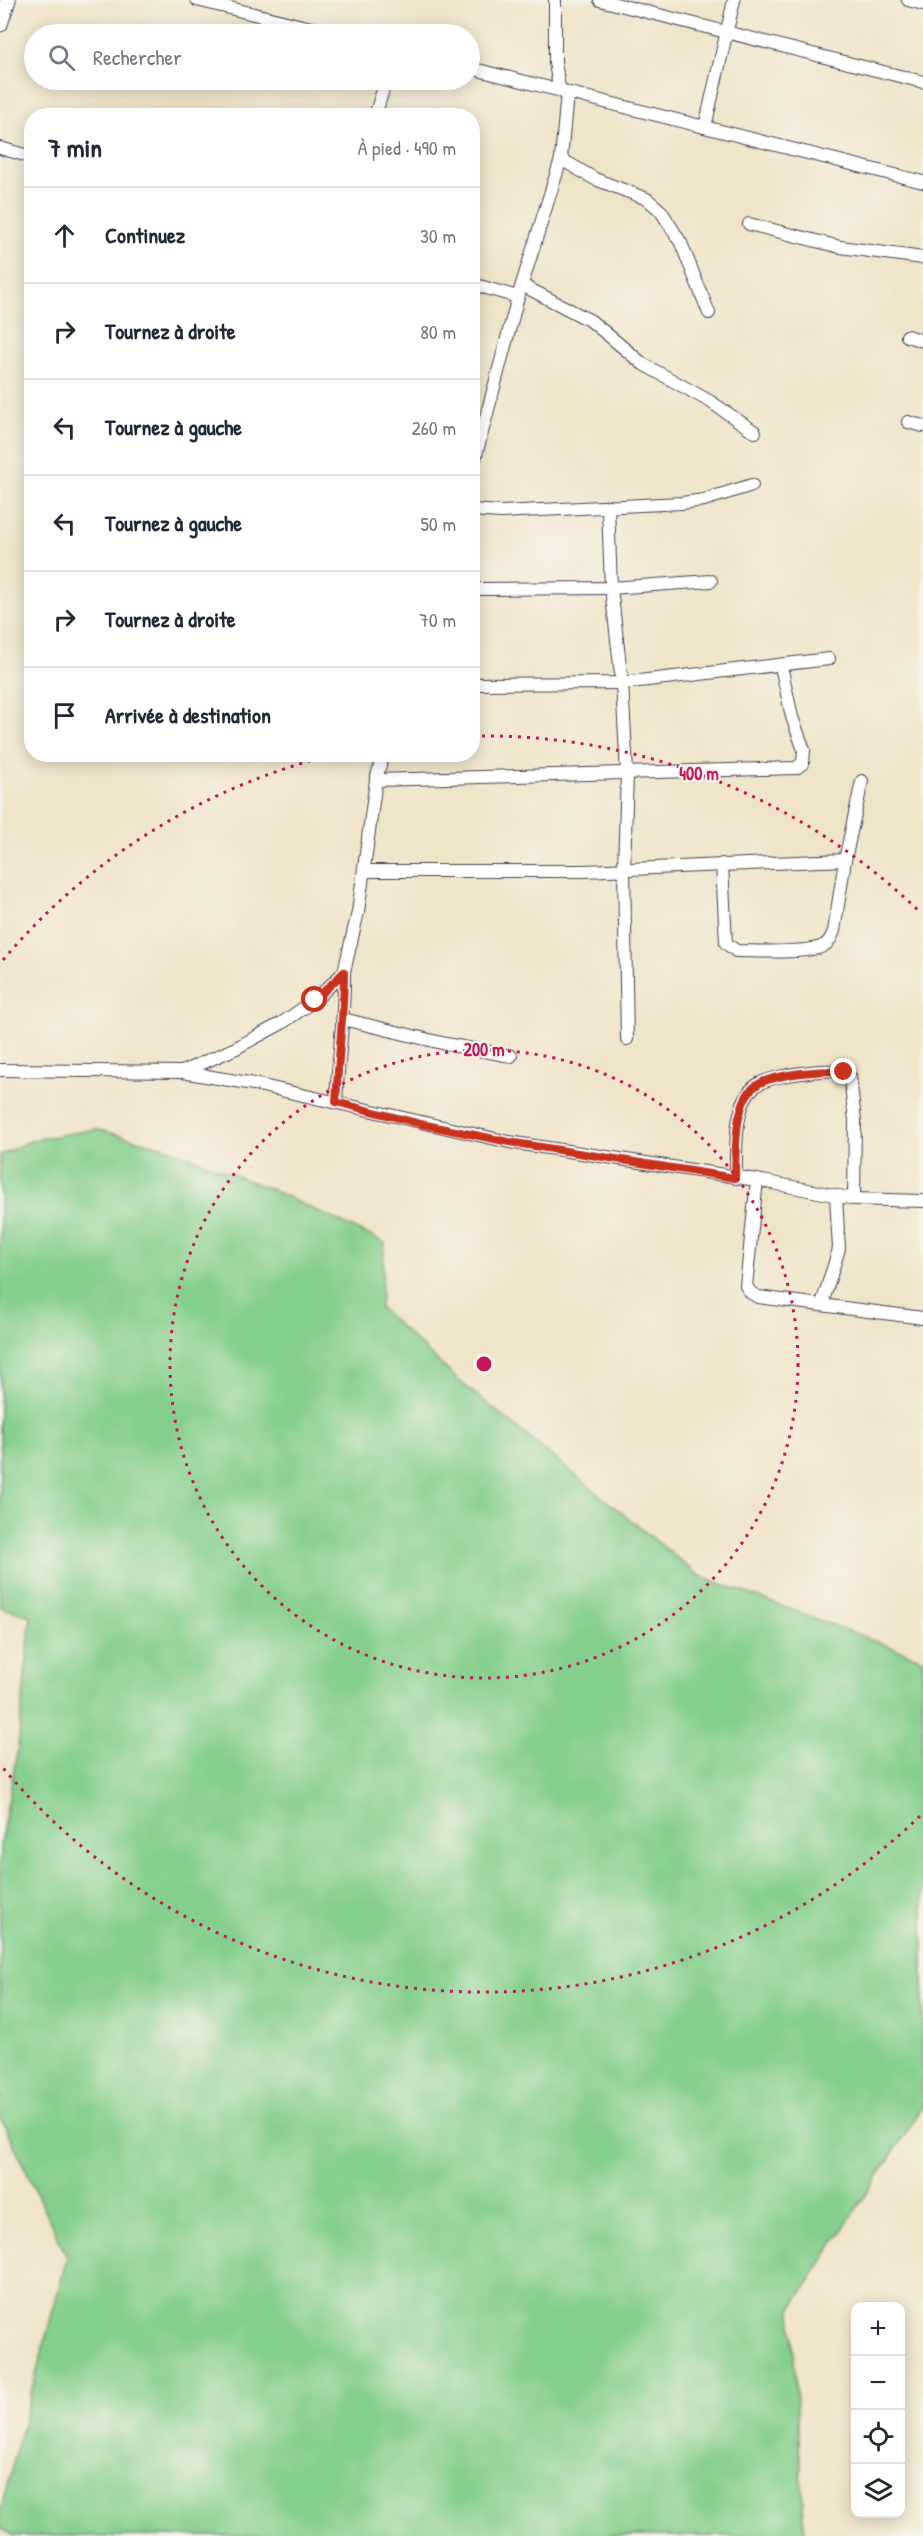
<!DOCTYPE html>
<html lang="fr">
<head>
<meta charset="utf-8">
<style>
  :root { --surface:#fff; --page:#f6f6f7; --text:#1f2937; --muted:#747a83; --line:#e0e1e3 }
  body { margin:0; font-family:"Patrick Hand",sans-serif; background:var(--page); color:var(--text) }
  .controls { position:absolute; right:18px; bottom:18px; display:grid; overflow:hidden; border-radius:12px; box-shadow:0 3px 15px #0003 }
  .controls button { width:54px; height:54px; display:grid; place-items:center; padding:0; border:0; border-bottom:2px solid var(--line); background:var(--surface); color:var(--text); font:30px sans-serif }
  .stop { position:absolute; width:18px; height:18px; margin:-14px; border:4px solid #c8321e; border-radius:50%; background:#fff }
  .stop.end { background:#c8321e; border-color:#fff; box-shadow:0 2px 6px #0008 }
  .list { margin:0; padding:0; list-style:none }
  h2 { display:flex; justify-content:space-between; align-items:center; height:78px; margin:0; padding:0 24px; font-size:26px }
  h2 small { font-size:20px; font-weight:400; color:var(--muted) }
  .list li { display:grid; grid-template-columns:39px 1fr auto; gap:18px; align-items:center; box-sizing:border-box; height:96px; padding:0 24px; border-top:2px solid var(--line) }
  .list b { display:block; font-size:22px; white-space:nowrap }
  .list em { font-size:20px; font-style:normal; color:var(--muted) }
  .icon { flex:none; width:33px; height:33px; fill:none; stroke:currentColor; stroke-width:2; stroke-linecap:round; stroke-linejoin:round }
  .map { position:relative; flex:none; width:923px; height:2536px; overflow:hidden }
  .search { position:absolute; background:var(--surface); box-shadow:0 3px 15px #0003; left:24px; top:24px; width:456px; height:66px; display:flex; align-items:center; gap:15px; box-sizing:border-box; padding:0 21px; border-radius:33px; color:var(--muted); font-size:22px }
  .panel { position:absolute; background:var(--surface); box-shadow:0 3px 15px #0003; left:24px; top:108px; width:456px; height:654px; border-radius:24px }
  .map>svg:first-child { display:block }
  .green { fill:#85cf8c; stroke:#547864; stroke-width:1.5 }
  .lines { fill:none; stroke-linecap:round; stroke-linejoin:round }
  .minor-casing { stroke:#413f50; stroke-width:14 }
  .major-casing { stroke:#413f50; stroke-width:17 }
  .minor { stroke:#fff; stroke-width:12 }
  .major { stroke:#fff; stroke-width:15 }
  .route { stroke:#c8321e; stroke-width:8 }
  .ring { fill:none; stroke:#c2185b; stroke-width:3; stroke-dasharray:3 6 }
  .centre { fill:#c2185b; stroke:#f7f3e8; stroke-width:3 }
  .ring-label { font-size:18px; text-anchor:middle; font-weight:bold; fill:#c2185b; stroke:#f7f3e8; stroke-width:4.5; stroke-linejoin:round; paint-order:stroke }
</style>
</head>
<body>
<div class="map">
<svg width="923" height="2536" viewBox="0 0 923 2536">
  <rect width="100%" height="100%" fill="#f7f3e8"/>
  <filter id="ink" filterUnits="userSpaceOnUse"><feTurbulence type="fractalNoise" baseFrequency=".0167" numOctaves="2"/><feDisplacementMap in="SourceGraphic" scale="12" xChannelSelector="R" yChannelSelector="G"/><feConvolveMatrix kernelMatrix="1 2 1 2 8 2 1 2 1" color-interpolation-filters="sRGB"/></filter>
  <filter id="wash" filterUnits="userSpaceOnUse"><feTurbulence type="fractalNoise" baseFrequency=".008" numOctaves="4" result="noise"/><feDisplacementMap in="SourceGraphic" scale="24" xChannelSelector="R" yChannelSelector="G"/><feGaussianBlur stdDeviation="1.35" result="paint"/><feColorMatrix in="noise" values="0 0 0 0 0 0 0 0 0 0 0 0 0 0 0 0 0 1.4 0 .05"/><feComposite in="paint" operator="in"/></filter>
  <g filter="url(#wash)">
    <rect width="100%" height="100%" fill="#f0e4c7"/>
    <polygon class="green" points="96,1129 168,1148 272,1190 385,1243 380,1308 458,1380 698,1575 923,1659 923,2107 791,2309 805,2536 15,2536 0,2528 0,2512 67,2257 0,2116 0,1846 18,1747 31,1616 0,1607 0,1155 32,1140"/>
  </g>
  <g filter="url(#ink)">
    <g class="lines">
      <g class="minor-casing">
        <g id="minor">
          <polyline points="197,0 335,34"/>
          <polyline points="600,0 923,82"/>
          <polyline points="908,0 923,4"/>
          <polyline points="470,68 923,182"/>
          <polyline points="375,116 386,80"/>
          <polyline points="705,127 734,0"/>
          <polyline points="0,148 32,157"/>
          <polyline points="561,159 595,179 647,199 661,211 681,243 709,313"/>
          <polyline points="749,224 840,247 923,258"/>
          <polyline points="472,284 518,297"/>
          <polyline points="522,285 591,321 643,364 711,402 755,432"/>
          <polyline points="907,336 923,341"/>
          <polyline points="908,422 923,426"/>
          <polyline points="472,470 518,297 561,159 567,93 559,88 555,62 555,0"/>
          <polyline points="608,506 611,588 622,683 627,773 624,869 627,1039"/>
          <polyline points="472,510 500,512 682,503 704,500 752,485"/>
          <polyline points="472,589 611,588 711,581"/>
          <polyline points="472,684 622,683 829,659"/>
          <polyline points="376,780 796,768 803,763 804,750 792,717 781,666"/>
          <path d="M722 864 726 943 736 951C756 951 806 954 823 946 829 943 831 938 834 931L845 860 862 781"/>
          <polyline points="365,871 584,871 845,860"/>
          <polyline points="343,1019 446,1044 511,1056"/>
          <polyline points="0,1070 182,1072 254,1084 509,1142 757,1180 854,1199 923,1201"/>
          <polyline points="182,1072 236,1048 282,1023 315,1000 344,972 358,912 376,780 383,754"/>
          <path d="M336 1102C338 1058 345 1015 344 972"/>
          <path d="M736 1178C736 1153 733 1100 757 1085 765 1079 779 1077 788 1075 807 1072 825 1069 844 1072L850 1077 855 1120 854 1199"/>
          <polyline points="757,1180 746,1286 751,1293 758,1297 923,1318"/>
          <polyline points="822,1304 839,1249 836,1196"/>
        </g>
      </g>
      <g class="major-casing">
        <polyline id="major" points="0,24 8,0"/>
      </g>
      <use href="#minor" class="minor"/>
      <use href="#major" class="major"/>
    </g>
  </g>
  <g class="lines" filter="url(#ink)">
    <path class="route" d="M315 1000 344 972C344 1015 338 1058 336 1102L421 1124 509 1142 735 1178C736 1153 733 1100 757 1085 765 1079 779 1077 788 1075 807 1072 825 1070 844 1072"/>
  </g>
  <g class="ring">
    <circle cx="484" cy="1364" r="314"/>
    <path d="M920 1816A628 628 0 0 1 3 1768M3 960A628 628 0 0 1 332 755M473 736A628 628 0 0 1 920 912"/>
  </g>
  <circle cx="484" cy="1364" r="9" class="centre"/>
  <g class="ring-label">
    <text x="699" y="780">400 m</text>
    <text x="484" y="1056">200 m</text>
  </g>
</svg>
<div class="controls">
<button>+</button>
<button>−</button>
<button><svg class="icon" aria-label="locate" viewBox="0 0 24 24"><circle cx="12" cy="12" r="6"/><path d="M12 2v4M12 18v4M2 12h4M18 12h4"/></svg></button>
<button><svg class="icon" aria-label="layers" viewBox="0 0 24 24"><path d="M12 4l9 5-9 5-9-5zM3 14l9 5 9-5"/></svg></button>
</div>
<div class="stop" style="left:315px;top:1000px"></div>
<div class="stop end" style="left:844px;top:1072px"></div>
<div class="search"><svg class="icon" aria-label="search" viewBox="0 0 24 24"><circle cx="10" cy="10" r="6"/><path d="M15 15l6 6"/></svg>Rechercher</div>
<section class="panel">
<h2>7 min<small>À pied · 490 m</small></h2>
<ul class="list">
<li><svg class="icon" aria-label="ahead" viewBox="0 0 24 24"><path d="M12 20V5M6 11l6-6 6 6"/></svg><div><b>Continuez</b></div><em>30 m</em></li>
<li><svg class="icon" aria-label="right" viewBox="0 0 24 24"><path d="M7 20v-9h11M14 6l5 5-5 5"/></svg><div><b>Tournez à droite</b></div><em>80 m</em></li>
<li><svg class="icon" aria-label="left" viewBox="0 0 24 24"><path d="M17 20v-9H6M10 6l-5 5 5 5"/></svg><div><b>Tournez à gauche</b></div><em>260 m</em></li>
<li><svg class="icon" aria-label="left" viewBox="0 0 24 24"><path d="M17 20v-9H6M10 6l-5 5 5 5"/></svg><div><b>Tournez à gauche</b></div><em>50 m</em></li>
<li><svg class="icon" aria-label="right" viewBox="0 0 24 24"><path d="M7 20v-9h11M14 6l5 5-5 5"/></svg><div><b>Tournez à droite</b></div><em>70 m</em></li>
<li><svg class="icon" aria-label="arrive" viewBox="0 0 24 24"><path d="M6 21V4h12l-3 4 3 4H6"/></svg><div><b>Arrivée à destination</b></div></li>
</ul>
</section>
</div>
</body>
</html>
